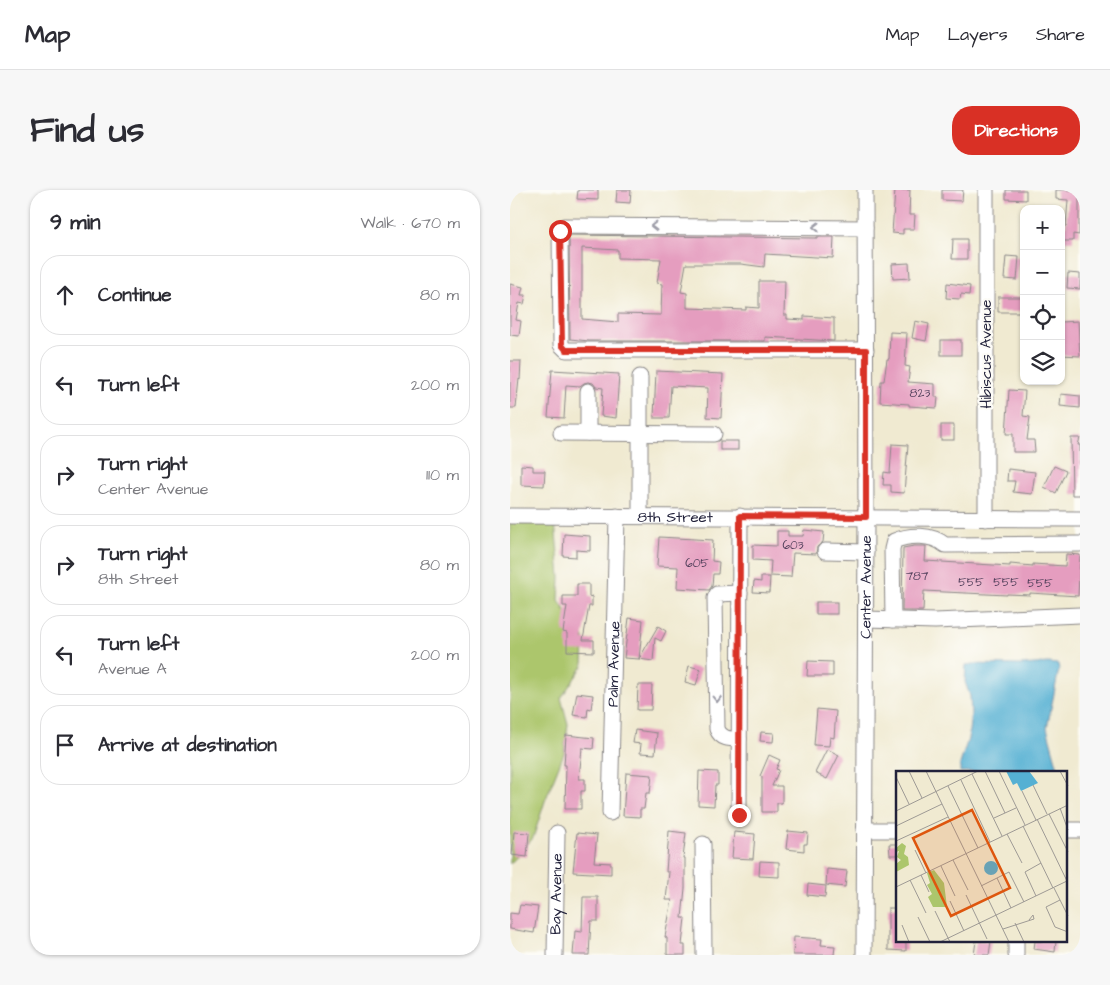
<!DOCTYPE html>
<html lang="en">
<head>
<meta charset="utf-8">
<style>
  :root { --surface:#fff; --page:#f7f7f7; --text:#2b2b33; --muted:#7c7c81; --line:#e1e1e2; --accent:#d93025 }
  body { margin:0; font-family:"Architects Daughter",sans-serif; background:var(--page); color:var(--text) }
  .controls { position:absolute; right:15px; top:15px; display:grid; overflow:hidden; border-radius:10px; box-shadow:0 1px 4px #0004 }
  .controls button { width:45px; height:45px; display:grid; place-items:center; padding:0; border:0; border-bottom:1px solid var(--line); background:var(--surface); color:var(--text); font:25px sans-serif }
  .stop { position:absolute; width:15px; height:15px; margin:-11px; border:4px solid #d93025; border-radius:50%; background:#fff }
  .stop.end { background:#d93025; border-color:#fff; box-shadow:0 1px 5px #0008 }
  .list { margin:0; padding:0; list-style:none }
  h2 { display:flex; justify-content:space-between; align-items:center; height:65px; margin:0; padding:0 20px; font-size:21px }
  h2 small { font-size:16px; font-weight:400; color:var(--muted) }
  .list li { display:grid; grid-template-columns:32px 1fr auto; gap:15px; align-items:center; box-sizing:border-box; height:80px; margin:0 10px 10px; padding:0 10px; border:1px solid var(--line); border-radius:20px }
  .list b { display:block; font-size:19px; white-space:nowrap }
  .list p { margin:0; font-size:16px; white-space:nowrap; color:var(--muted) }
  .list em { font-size:16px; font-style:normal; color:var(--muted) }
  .icon { flex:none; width:28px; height:28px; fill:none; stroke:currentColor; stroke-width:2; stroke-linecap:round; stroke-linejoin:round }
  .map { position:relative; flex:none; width:570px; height:765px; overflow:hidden; border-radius:20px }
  header { display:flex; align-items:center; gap:30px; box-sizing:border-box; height:70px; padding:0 25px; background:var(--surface); border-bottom:1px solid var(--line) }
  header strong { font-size:24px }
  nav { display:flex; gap:28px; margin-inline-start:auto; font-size:18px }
  .intro { display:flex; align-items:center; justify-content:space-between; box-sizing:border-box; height:120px; padding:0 30px }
  h1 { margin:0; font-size:35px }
  .button { padding:12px 22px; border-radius:20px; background:var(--accent); color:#fff; font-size:18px; font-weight:700 }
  main { display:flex; gap:30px; padding:0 30px }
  aside { flex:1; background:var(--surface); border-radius:20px; box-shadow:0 1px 4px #0004 }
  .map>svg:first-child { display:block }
  .green { fill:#acc66c; stroke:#677454 }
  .water { fill:#55b0d3; stroke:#3c6987 }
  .building { fill:#e59dbf; fill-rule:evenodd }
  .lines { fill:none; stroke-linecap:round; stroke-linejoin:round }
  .minor-casing { stroke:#898686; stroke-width:17 }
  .minor { stroke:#fff; stroke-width:15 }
  .oneway { stroke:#9c9ca7 }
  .route { stroke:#d93025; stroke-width:6 }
  .labels { text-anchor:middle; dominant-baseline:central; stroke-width:4.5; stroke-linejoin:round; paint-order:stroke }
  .number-label { font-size:12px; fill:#53415c }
  .street-label { font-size:15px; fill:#22223b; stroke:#fdfcf7 }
  .inset-road { fill:none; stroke:#9e9a95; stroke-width:1 }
  .view { fill:#de560e; fill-opacity:0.15; stroke:#de560e; stroke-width:2.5 }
  .inset-edge { fill:none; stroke:#22223b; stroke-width:2.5 }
</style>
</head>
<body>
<header>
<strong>Map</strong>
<nav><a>Map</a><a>Layers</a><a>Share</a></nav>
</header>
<div class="intro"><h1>Find us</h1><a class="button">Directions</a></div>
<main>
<aside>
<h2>9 min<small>Walk · 670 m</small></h2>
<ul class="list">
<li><svg class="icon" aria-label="ahead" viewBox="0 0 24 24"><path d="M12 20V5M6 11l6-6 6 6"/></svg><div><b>Continue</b></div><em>80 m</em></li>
<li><svg class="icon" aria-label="left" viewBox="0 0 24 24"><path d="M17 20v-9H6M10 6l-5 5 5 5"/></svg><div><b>Turn left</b></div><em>200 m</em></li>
<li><svg class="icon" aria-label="right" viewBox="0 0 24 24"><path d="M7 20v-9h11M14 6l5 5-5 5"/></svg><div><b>Turn right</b><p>Center Avenue</p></div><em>110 m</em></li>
<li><svg class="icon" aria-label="right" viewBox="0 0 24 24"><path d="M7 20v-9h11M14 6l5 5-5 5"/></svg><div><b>Turn right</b><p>8th Street</p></div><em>80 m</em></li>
<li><svg class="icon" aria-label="left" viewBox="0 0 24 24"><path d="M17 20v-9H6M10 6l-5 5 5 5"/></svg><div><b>Turn left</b><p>Avenue A</p></div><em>200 m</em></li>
<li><svg class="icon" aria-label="arrive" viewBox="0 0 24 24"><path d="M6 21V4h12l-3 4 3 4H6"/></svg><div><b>Arrive at destination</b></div></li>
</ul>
</aside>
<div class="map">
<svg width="570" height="765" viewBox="0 0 570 765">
  <rect width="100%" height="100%" fill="#fdfcf7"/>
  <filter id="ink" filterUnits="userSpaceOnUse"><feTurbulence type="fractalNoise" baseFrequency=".02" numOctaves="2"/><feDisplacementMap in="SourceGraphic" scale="10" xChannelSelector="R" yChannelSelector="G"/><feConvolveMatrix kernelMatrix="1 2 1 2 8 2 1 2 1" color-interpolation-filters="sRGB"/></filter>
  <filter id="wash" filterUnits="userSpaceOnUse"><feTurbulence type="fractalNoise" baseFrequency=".0096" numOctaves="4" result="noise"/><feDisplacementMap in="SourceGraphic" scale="20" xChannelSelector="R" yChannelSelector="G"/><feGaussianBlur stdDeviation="1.12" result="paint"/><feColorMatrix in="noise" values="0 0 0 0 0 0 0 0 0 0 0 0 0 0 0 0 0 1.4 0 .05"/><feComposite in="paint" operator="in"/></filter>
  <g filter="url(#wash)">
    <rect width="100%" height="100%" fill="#f0ead1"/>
    <polygon class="green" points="0,332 45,332 50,387 49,411 74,448 73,476 51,508 58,534 54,563 35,611 23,648 0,674"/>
    <polygon class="water" points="538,473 548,474 549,479 537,538 549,582 450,582 450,574 458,549 461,524 460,506 455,492 456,475 463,474 510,475"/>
    <g id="blocks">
      <g class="building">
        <polygon points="68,0 88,0 88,10 67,9"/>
        <polygon points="107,0 121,0 120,13 106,12"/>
        <polygon points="385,0 400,0 399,25 405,25 404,39 393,39 393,44 382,43"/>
        <polygon points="432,0 453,0 452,11 432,10"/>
        <polygon points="496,0 516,0 516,10 496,9"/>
        <polygon points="546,0 569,0 569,45 563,44 563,51 551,51 552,36 556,36 558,10 546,9"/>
        <path d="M59 45 307 48V47H324L323 68 255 64 254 77 231 74H176L171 102 177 103V118L236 120V117L249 118V91H275L274 125H277V129L294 130V126L324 128V151L255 147V151H79L60 149ZM72 58 108 60V68L151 69 147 93 152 94 151 125 108 124V132L72 129Z"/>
        <polygon points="443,49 457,49 457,69 442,69"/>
        <polygon points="496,66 509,67 507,90 494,89"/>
        <polygon points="399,73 400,88 383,89 382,74"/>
        <polygon points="558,83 570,84 570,99 557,98"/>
        <polygon points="437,93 460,96 459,105 451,104 450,109 436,108"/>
        <polygon points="0,94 13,97 11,105 16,105 14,114 9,113 6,130 11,131 9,146 0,145"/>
        <polygon points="488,107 512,107 511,122 488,122"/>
        <polygon points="405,131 419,134 416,151 402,148"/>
        <polygon points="568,131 570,166 551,165 551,132"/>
        <polygon points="380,142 397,143 395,176 400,177 398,192 425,194 425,207 428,207 427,218 399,216 399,214 370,212 371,191 374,191 377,169 379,169"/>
        <rect x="431" y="150" width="20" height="15"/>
        <polygon points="0,171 11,171 10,190 9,189 6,218 0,218"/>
        <polygon points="42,180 109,184 106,228 91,226 93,198 86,197 83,193 78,192 74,193 70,196 56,195 54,228 38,227"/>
        <polygon points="146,181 213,184 211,228 197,227 198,198 161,196 159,228 144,228"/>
        <polygon points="499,200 515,201 513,226 520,227 517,250 524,250 525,262 503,262 503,244 496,244"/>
        <polygon points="551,204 570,206 570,218 550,216"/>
        <rect x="431" y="235" width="13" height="15"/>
        <polygon points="561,248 570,248 568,255 570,255 570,305 562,305"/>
        <rect x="210" y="251" width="18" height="9"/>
        <polygon points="382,254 398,255 394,303 381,302 381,295 373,295 374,282 380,283"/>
        <polygon points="11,275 23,276 23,281 35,281 34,296 11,295"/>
        <polygon points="544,276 556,281 546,303 534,297"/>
        <polygon points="498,279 525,282 522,304 503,302 505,291 497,291"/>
        <polygon points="294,340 314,342 313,352 307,357 306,364 283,363 281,387 260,386 261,371 243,370 243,355 267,356 267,341 278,341 278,346 293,346"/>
        <polygon points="54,344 80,346 80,361 66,360 66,367 53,366"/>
        <polygon points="149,347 203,350 202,371 209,372 208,384 203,384 202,396 199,400 167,398 168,377 147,376"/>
        <polygon points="404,356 416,356 415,371 500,376 500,374 523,376 523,374 555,376 556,364 570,365 568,406 520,403 520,405 497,404 497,405 414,401 413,421 392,421 393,358"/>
        <polygon points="251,387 260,387 259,403 243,402 244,391 251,392"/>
        <polygon points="67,394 79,394 79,407 82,406 82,416 79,416 73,450 84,450 84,462 57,461 57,443 53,442 57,416 53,416 53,406 67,406"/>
        <rect x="306" y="412" width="21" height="12"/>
        <polygon points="119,428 133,430 129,469 114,468"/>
        <polygon points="148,436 156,441 151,451 145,448 143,471 129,469"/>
        <polygon points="298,471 323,472 323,486 297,486"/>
        <polygon points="179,476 191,479 186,495 175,492"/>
        <polygon points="128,495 142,495 141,520 127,520"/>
        <polygon points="67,503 83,505 81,519 78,518 77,527 63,525"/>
        <polygon points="307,519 326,521 324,548 320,547 319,556 304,555"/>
        <polygon points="125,540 147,543 145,564 130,563 131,554 123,553"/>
        <polygon points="251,542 264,543 263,552 250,551"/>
        <polygon points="56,545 84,548 83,559 72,558 69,589 75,589 75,601 71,601 71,619 55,619 56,575 54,575"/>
        <polygon points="317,559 329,565 317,589 305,583"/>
        <polygon points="259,565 270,570 266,579 269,580 262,596 272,596 272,613 267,613 267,622 252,622 252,587 250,586"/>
        <polygon points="189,581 208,582 208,595 205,595 204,616 188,615"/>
        <polygon points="116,583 142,585 140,603 136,603 134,619 130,619 130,627 113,626"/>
        <polygon points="159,641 176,643 173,668 175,668 175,698 172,728 175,728 172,755 175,755 175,765 157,765 157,748 155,747 162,710 156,710 159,682 156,682"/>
        <polygon points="278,641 298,643 297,654 294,654 294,661 276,659"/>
        <polygon points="4,642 19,643 17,667 2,665"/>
        <polygon points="224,642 245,644 243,669 222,668"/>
        <polygon points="67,643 87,645 84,672 101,673 101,684 63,682"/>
        <polygon points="379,654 388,654 388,665 380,665"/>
        <polygon points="250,671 269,672 269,687 249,686"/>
        <polygon points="317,679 337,681 335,697 316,695"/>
        <polygon points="298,694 316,696 315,707 297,705"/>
        <polygon points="73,707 88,707 88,731 81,731 79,765 63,765 65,741 72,742"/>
        <polygon points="10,715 28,717 24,743 0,739 0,723 8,724"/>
        <polygon points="378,718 388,718 388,751 396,753 396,761 378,760"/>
        <polygon points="284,747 312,749 311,755 325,756 324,765 283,765"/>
        <polygon points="466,751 481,751 479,765 464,765"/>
        <polygon points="525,751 546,751 545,762 524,759"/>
      </g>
    </g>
  </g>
  <g filter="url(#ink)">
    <use href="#blocks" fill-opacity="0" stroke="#898686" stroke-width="1"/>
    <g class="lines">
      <g class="minor-casing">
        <g id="minor">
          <polyline points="476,0 476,329"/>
          <polyline points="355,38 54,36 50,41 51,155 56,160 356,160"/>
          <polyline points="78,201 78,243"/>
          <polyline points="51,243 204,244"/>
          <path id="s1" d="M0 326 570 329"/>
          <polyline points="130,326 130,187"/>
          <polyline points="315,361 356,362"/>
          <polyline points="356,429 425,431 570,425"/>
          <path d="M383 430 382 359 384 351C400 344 422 344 435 355L570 354"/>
          <path d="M229 549C219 549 211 549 207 539L205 408 207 404 230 403"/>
          <path id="s2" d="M100 623 107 326"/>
          <polyline points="229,625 230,326"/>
          <polyline points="354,640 388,640"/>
          <polyline points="556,640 570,640"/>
          <polyline points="193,654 194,765"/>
          <polyline points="506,751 506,765"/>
          <path id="s3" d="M45 765 47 643"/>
          <path id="s4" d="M354 765 356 327 355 0"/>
        </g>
      </g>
      <use href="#minor" class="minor"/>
    </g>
    <defs><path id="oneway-chevron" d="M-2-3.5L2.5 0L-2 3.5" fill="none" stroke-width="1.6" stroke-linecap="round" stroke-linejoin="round" transform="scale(1.25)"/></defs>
    <g class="oneway">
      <use href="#oneway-chevron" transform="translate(144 36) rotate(-180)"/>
      <use href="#oneway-chevron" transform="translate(306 37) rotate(-180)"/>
      <use href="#oneway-chevron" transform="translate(207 509) rotate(89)"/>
    </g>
  </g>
  <g class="lines" filter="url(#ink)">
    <polyline class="route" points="50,41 52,155 56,160 356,160 356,327 230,326 229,625"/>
  </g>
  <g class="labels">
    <g class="number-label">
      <text x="410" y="203">823</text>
      <text x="283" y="355">603</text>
      <text x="187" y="373">605</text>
      <text x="407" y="386">787</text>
      <text x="461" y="392">555</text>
      <text x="496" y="392">555</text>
      <text x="530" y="393">555</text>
    </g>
    <g class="street-label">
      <text transform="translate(476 164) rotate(-90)">Hibiscus Avenue</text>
      <text stroke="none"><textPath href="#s1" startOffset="165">8th Street</textPath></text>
      <text stroke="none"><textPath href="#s4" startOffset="368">Center Avenue</textPath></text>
      <text stroke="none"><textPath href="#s2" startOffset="149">Palm Avenue</textPath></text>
      <text stroke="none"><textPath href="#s3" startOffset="61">Bay Avenue</textPath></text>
    </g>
  </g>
  <g transform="translate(386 581)">
    <rect width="171" height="171" fill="#f0ead1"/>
    <path d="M6 72 10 75 8 83 12 86 13 94 0 101V93L5 89 1 86 3 80 0 81V77ZM38 99 48 112 51 136H37L32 126 36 123 31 114 34 112 31 102Z" fill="#acc66c"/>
    <path d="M110 0H133L142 12 125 20 121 12 117 14ZM88 97a7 7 0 1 1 14 0a7 7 0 1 1-14 0Z" fill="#55b0d3"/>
    <path class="inset-road" d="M13 0 26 27M30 0 113 171M89 0 109 42M103 0 129 54M164 0 172 15M76 3 106 65M0 6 13 33M65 9 94 71M137 14 151 43M52 15 82 77M126 20 140 49M164 37 172 59M0 40 82 0M153 43 172 81M98 47 120 37M0 55 46 33M127 55 157 117M111 63 126 92M0 70 52 46M19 79 30 102M57 89 72 119M45 95 59 125M25 104 33 121M101 107 115 137M14 109 30 142M85 115 113 101 128 131M0 116 172 34M158 117 172 145M70 124 91 168M140 125 129 101 145 92M164 129 150 136 159 156 172 161M54 130 68 160M39 140 54 171M22 146 34 171M119 152 128 171M6 154 13 171M107 158 138 148 137 144 133 149M44 171 171 110 141 48"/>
    <path class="view" d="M76 39 114 117 55 145 17 67Z"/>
    <rect width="171" height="171" class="inset-edge"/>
  </g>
</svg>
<div class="controls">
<button>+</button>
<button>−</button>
<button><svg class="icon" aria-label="locate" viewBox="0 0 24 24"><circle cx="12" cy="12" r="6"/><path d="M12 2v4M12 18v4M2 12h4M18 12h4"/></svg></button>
<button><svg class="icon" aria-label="layers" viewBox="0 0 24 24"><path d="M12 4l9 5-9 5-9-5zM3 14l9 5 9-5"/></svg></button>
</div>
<div class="stop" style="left:50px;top:41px"></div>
<div class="stop end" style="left:229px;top:625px"></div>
</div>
</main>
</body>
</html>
